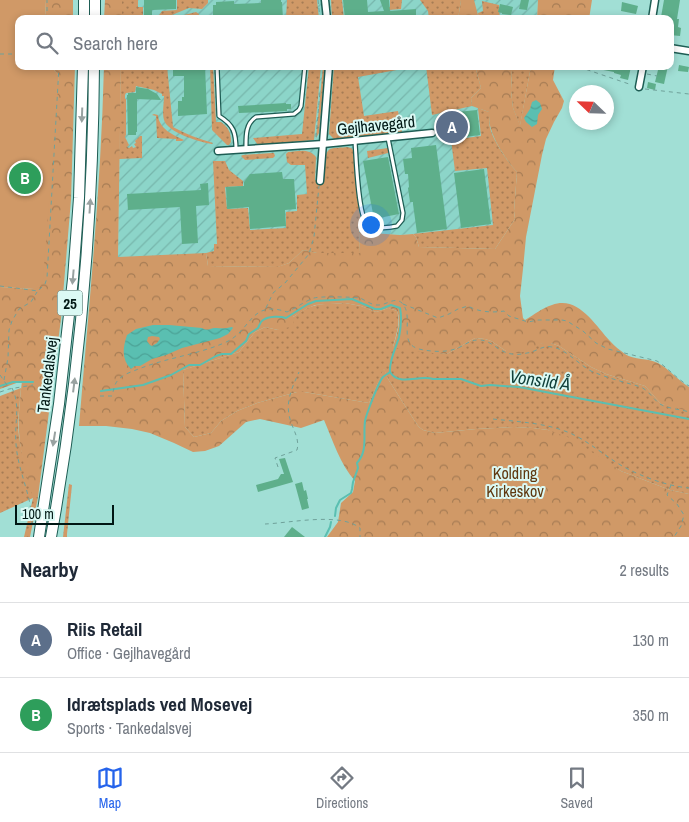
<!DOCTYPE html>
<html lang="en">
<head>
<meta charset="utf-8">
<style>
  :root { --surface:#fff; --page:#f6f6f7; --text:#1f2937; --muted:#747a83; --line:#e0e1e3; --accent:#2563eb }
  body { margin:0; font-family:"Archivo Narrow",sans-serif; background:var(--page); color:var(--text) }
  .compass { position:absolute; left:569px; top:85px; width:45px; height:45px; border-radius:50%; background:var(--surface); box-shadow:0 2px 8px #0003; rotate:293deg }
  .scale { position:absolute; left:15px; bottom:12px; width:99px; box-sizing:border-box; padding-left:5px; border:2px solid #001714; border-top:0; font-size:14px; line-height:18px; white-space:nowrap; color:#001714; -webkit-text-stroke:4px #dbf9f4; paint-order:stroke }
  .you { position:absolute; left:370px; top:224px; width:18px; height:18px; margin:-12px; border:4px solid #fff; border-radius:50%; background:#1a73e8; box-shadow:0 0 0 8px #1a73e833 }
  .badge { display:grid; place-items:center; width:32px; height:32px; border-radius:50%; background:var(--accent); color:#fff; font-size:16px; font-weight:700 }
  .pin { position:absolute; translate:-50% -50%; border:2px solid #fff; box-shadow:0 1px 5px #0006 }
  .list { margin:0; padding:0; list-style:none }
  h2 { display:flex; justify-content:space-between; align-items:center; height:65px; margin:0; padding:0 20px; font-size:21px }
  h2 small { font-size:16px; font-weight:400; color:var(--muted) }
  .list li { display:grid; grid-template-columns:32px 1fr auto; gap:15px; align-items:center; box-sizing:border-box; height:75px; padding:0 20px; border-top:1px solid var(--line) }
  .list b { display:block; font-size:19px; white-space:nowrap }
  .list p { margin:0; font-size:16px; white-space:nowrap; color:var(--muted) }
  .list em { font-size:16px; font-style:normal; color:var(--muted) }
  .icon { flex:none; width:28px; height:28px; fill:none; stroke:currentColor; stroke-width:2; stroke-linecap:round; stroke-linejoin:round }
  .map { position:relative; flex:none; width:689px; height:537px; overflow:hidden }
  .search { position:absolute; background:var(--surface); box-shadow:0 2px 8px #0003; left:15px; right:15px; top:15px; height:55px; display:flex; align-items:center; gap:12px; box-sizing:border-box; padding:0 18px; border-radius:10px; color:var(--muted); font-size:19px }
  .sheet { height:215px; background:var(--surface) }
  nav { display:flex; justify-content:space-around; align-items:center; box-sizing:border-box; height:70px; border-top:1px solid var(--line); background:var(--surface); font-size:14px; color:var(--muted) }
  nav a { display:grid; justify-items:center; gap:2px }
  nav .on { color:var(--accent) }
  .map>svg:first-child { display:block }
  .industrial { fill:url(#industrial-furrows) }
  .grass { fill:url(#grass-dots) }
  .forest { fill:url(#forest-crowns) }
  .park { fill:#d09967 }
  .water { fill:url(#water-waves); fill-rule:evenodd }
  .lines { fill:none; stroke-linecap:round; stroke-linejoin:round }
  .stream { stroke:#5abfb1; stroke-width:2 }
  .building { fill:#5eaf8b }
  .service-casing { stroke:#1e5d54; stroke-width:5.5 }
  .minor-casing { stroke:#1e5d54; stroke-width:9 }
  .trunk-casing { stroke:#1e5d54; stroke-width:12 }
  .path { stroke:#6fa19a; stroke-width:1; stroke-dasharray:4 4; stroke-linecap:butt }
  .service { stroke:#fff; stroke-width:3 }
  .minor { stroke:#fff; stroke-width:6 }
  .trunk { stroke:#fff; stroke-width:10 }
  .oneway { fill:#99a2a1 }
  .labels { text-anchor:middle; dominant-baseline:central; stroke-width:4; stroke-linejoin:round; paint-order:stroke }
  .shield { fill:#dbf9f4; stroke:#425b57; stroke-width:1 }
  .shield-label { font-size:15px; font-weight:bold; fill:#001714 }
  .street-label { font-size:16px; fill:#001714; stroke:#dbf9f4 }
  .park-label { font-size:16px; fill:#5f380f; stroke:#dbf9f4 }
  .water-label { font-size:18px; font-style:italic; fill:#11403a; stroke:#dbf9f4 }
</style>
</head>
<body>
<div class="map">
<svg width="689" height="537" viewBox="0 0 689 537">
  <defs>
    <pattern id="industrial-furrows" width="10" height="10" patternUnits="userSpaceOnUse" patternTransform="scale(1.25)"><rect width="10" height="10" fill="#8cd5c9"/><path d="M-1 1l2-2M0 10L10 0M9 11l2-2" fill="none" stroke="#77b6ac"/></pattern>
    <pattern id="grass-dots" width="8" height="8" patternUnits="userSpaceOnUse" patternTransform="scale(1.25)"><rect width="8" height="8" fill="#d09967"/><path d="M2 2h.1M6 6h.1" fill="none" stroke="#a67c54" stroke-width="1.8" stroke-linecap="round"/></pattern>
    <pattern id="forest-crowns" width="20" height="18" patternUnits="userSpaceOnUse" patternTransform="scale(1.25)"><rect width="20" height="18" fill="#d09967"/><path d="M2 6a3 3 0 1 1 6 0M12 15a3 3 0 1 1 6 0" fill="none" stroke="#a67c54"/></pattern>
    <pattern id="water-waves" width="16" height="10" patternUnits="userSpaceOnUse" patternTransform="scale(1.25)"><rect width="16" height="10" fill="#5abfb1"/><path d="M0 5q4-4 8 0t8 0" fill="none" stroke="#4ca397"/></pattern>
  </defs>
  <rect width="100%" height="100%" fill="#a1dfd5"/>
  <g class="industrial">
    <polygon points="122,0 538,0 537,19 122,19"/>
    <polygon points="121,66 531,66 520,121 514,211 495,249 413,234 400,235 360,232 360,253 118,257"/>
  </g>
  <g class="grass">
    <path d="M122 0H138V7H143V17C151 18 158 19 162 11L177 10V0H208V3L202 9 189 8 162 19H122Z"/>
    <polygon points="287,0 317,0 319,19 286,19"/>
    <polygon points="331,0 342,0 344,19 332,19"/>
    <polygon points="390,0 402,0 401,9 388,10 387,7 390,7"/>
    <polygon points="420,0 461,0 458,19 429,19 428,11"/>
    <path d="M482 1 499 5C499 11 498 17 504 19H479L478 13 483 11Z"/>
    <polygon points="196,12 199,14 198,19 164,19 176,17"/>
    <path d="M121 66H167L173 127C186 134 199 139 213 143L212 144C200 142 168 133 164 120 162 113 164 103 164 96H162V94L154 90 136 86 135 92 126 93 125 95V99H126V135L125 137 129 145 127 147 129 148 132 146 133 148 136 147 134 144 136 143 135 141 140 136H142V158L119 159Z"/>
    <path d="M210 66H213L216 122H221C229 128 231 133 231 142L229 145H227L212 130Z"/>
    <polygon points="309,66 321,66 314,140 258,145 253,138 302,134"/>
    <polygon points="323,66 325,66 325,67 319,133 316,138"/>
    <polygon points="334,66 419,66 358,77 364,116 398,111 402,132 335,140 329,134"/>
    <polygon points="426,66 475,66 481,88 471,98 472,106 432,115"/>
    <polygon points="506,66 531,66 520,126 513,108 511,91 512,69"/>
    <path d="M478 108 489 112C489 117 489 123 490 128 494 142 507 161 517 172L514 211 515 219 495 249 419 247 416 237 413 234 493 225 487 168 455 171 451 140 481 136Z"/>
    <path d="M154 114 158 115C159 129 173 135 184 140L182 141H176V139L157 138 156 116 152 115Z"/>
    <path d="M347 147 351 148 353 150 361 224H359L360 253H317L303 250 289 263 278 267 208 266 206 253 214 251V244H217L213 161H225L229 170 243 181V186L225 187 227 209 248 208 250 230 286 228V212L297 211V195L307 194 305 165H291L287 162 286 154 288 152C299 151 309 148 316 157L315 180 323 181C324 173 323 153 330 149 335 147 342 148 347 147Z"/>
    <polygon points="388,148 388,153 368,158 367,151"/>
    <polygon points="272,153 274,153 275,156 273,158 245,160 241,156 243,155"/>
    <path d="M345 303 361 306 376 312 389 308 397 311C401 321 396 336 393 347L447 354 475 338 485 339 491 341 506 351 544 343H551L559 346 591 367 606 374 645 386 661 404 689 409V494L670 490 621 471 548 430 533 428 514 427 476 429 435 433 423 430 419 427 416 423 388 379 384 369 369 403 304 392H297L257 403 237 411 221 421 211 433 194 437 185 427 183 370 239 352 255 332 265 327 278 330C288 321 300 310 313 306 323 303 335 304 345 303Z"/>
    <path d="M21 388C20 404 17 420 19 436 22 457 28 477 34 497H38L30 537H24L33 498 0 513V396Z"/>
    <polygon points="69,484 72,485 67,534 67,537 63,537"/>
  </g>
  <g class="forest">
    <polygon points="46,0 73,0 73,19 45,19"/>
    <polygon points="105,0 122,0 122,19 104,19"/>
    <polygon points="461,0 474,0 479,19 458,19"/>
    <polygon points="538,0 592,0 589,19 537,19"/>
    <path d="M51 66H75L71 200 61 319 38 497 33 498C27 476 20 454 19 432 18 415 20 398 22 381L0 389V287L34 289 59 76Z"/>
    <path d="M104 66H121L118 257 206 253 208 266 277 267 289 263 303 250 317 253H360L359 232 400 235 413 234 416 237 419 247 495 249 515 219 514 211 517 172C507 161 495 143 491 129 489 124 489 117 489 112L472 106 471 98 481 88 475 66H506L512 69 511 91 513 108 520 125 531 66H555L553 80 564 101 562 108 554 122 546 139 542 155 526 237 523 269 520 296 523 318 525 320C534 315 542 308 552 305 578 295 595 325 610 341 614 346 620 350 625 354 634 360 648 358 658 363 669 369 678 380 689 387V411L661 404 645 386 606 374 591 367 559 346 551 343 540 344 527 351 519 353H510L506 351 491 341 485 339 475 338 447 354 407 351 393 347C396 337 402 321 397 311L389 308 376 312 361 306 345 303 315 305 306 309 293 317 294 326 278 330 265 327 255 332 239 352 183 370 185 427 194 437 211 433 221 421 237 411 257 403 297 392H304L369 403 384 368 388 379 416 423 419 427 423 430 435 433 476 429 514 427 533 428 548 430 570 438 621 471 670 490 689 494V537H327L338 522 341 503 353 492 355 481C340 464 333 441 324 420L301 428 260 419 246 422 219 446 205 451 193 452 174 443 150 433 132 429 106 426H79C89 306 101 186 104 66Z"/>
  </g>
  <polygon class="park" points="0,0 46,0 45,19 19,19 19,66 51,66 59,76 43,279 40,287 34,289 0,287"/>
  <g class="water">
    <polygon points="536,100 540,103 542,109 538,115 537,124 532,127 526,122 524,118 530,109 532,102"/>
    <path d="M153 325H169L202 328C207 331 209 329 214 328 222 328 224 329 232 327L233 328 228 334 220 338 182 348 166 355 152 359 140 366H135L131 369C121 359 123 347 127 335L136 329ZM152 336 159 337 160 339 157 343 152 346 150 345 147 341 148 337Z"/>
  </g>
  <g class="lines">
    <g class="stream">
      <path d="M390 372C399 387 420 374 433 379H461L481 386 490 385 519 387 689 419"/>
      <polyline points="0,386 13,382 33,382"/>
      <path d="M101 391 143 385 171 375 189 365H200L216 356 222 354H231L246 341 249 334 258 328C260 324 260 322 263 320 269 316 280 316 286 318L308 304 316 301 352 299 375 309H381L391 305 400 308C402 318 401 327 399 337 396 348 389 360 390 372"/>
      <path d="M335 516 336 508 340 500 351 493 352 489 353 482 358 468 357 463C368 451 363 436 365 421 366 415 379 381 383 377 385 375 388 374 390 372"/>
      <polyline points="325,537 330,527 331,522"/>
    </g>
  </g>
  <g class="building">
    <polygon points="144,0 176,0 176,9 152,10 152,17 144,17"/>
    <polygon points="261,0 281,0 281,2 282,2 283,19 213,19 213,5 216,5 216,2 234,1 234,4 261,3"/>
    <polygon points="343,0 367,0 368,12 384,11 380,0 389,0 390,11 416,9 416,19 345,19"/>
    <polygon points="521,0 529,0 527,10 519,9"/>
    <polygon points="664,0 680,0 677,19 679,19 678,27 681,28 680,36 670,35 670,19 661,17"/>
    <polygon points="622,2 638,6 636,14 621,11"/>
    <polygon points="500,4 513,7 511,15 502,14 502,13 498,12"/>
    <polygon points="679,65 689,67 688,72 678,71"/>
    <polygon points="173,66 205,66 207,114 178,116 178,101 182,101 182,97 184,97 184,76 173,76"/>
    <polygon points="599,66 625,66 631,67 628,80 620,78 621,75 614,73 614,72 598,69"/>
    <polygon points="659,66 668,66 664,84 655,82"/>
    <polygon points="648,82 656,84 655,90 647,88"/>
    <polygon points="136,87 148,89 157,94 161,100 137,99 137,132 136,132 136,135 128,135 127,95 128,95 128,93 136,93"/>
    <polygon points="286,103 286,104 291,104 291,109 287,109 287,111 239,113 238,106"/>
    <polygon points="477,110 480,135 450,139 447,113"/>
    <polygon points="436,145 447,229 417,233 413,204 413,202 410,202 408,188 409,187 408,174 405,174 403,159 412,158 411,148"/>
    <polygon points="388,157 399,214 374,219 363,161"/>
    <polygon points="484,169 491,224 461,228 454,173"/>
    <polygon points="282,172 283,179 294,179 296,209 285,210 286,226 250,229 249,207 227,209 226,187 244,186 244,182 250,174"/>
    <polygon points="208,183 209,205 196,206 198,243 182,244 180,207 128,210 127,194 201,190 200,184"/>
    <polygon points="285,458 293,482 258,492 256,485 278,479 281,474 284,474 279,459"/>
    <polygon points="302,482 304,491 306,490 308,499 307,499 309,508 302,510 295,484"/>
    <polygon points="292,527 305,537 284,537"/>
  </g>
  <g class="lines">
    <g class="service-casing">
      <g id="service">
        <path d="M217 66 219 116C234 125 236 133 236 150"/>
        <path d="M355 141C356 155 358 216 367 223 375 229 388 228 397 226L402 220 403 213 388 138"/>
        <path d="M246 149C246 137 245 124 256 117L294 114 299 110 301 106 305 66"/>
      </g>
    </g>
    <g class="minor-casing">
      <g id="minor">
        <polyline points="325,0 327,19"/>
        <polyline points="652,19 655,0"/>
        <polyline points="670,48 689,51"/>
        <polyline points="639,87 643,66"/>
        <polyline points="218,151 323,144 432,133"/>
        <polyline points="320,181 329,66"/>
      </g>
    </g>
    <g class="trunk-casing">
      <g id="trunk">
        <polyline points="84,19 84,0"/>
        <polyline points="95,19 95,0"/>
        <polyline points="39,537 59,404 73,279 79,198 83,66"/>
        <path d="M51 537C79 382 93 224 94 66"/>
      </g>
    </g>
    <g class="path">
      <polyline points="318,0 320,19"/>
      <polyline points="47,19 47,0"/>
      <polyline points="0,54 19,54"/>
      <polyline points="579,67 632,85"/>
      <polyline points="647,74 657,76"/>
      <polyline points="645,89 689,94"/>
      <polyline points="316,137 320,91"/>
      <polyline points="0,286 38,291 45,284 47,278 59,66"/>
      <path d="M403 304 438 318 449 314 458 309 468 306C478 312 493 313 504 311L509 316 528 322 538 320H562L567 321 583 331 596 343 608 349 657 361C668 368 677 379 689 386"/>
      <polyline points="266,308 273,293 285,283 309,254 314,237 319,186"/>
      <polyline points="0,375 9,388"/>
      <polyline points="4,380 8,358 9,330 12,321 19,309 31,302 37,292"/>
      <path d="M12 388C21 405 14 425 16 443 17 464 26 484 30 504 31 511 30 518 32 523"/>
      <polyline points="0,392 9,389 33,385"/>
      <path d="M100 396H112C114 389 114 384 119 379 124 374 131 372 136 370 165 358 196 355 224 343 252 332 249 299 287 312 296 308 305 301 314 298 321 296 352 297 360 298 365 300 371 305 377 305 386 306 394 296 402 303 415 317 397 343 419 349 432 352 448 353 460 347 466 344 471 340 478 340 491 339 499 353 512 354 517 355 522 354 527 353 536 352 542 345 552 347 566 349 578 364 591 371 607 378 624 382 641 387 649 391 653 399 660 404 668 409 680 409 689 412"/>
      <path d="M493 419C520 422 548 423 572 434 591 443 606 457 624 467 643 477 667 486 689 488"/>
      <path d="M278 467 275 458 297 450C300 439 293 430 290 419 285 402 292 388 299 372"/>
      <polyline points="671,485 667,495 677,504 684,515 681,526 674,537"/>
      <path d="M265 524C290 523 340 512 360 528V537"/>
    </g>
    <use href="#service" class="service"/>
    <use href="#minor" class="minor"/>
    <use href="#trunk" class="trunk"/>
  </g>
  <defs><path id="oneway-solid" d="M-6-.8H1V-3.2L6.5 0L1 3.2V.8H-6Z" transform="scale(1.25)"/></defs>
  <g class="oneway">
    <use href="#oneway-solid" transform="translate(82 115) rotate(92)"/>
    <use href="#oneway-solid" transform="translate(90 206) rotate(-86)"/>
    <use href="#oneway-solid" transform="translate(73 277) rotate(95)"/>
    <use href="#oneway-solid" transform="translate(74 385) rotate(-83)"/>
    <use href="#oneway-solid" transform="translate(54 439) rotate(99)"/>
  </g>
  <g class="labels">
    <rect class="shield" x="57.5" y="290.5" width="25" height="25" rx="4"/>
    <g class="shield-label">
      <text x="70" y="303">25</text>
    </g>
    <g class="street-label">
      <text transform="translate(376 125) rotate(-6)">Gejlhavegård</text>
      <text transform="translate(47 375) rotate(-83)">Tankedalsvej</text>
    </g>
    <g class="park-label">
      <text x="515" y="473">Kolding<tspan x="515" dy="18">Kirkeskov</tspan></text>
    </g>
    <g class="water-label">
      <text transform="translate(540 380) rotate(8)">Vonsild Å</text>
    </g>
  </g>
</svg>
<svg class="compass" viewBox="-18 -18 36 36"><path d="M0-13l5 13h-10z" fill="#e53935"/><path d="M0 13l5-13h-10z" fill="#747a83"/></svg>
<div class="scale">100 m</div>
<div class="you"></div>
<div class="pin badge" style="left:452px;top:127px;background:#5c6f8a">A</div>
<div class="pin badge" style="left:25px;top:178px;background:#2e9e5b">B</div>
<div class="search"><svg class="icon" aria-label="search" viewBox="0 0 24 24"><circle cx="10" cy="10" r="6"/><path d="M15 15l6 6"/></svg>Search here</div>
</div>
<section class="sheet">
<h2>Nearby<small>2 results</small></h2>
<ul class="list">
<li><span class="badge" style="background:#5c6f8a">A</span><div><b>Riis Retail</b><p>Office · Gejlhavegård</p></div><em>130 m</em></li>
<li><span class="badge" style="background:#2e9e5b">B</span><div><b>Idrætsplads ved Mosevej</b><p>Sports · Tankedalsvej</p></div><em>350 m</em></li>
</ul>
</section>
<nav>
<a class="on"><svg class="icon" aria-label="map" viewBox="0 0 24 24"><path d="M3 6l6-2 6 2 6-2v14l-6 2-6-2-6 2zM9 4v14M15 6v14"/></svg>Map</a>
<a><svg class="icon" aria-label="directions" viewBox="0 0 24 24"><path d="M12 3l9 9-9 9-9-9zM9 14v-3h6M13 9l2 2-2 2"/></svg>Directions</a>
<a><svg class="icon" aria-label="saved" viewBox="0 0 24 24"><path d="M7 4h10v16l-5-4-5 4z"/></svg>Saved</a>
</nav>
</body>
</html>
